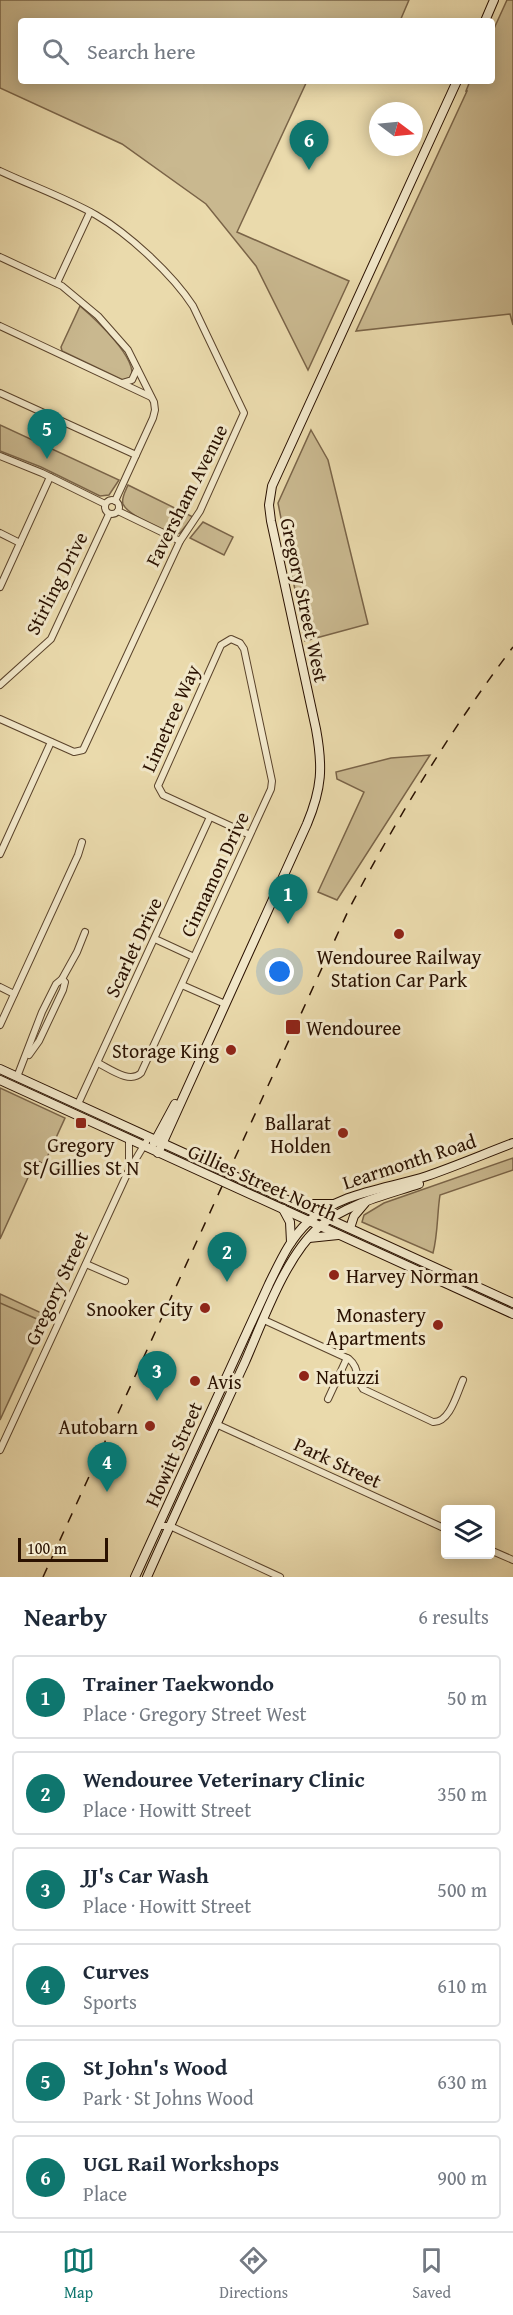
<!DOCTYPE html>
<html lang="en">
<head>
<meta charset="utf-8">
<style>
  :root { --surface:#fff; --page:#f2f2f3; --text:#1f2937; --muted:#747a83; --line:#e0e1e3; --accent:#0f766e }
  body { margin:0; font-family:"Gentium Book Plus",serif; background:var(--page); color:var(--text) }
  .controls { position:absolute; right:18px; bottom:18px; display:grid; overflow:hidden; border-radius:6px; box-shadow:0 3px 15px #0003 }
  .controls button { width:54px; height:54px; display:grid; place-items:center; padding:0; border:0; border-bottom:2px solid var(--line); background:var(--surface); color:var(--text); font:30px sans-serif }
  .compass { position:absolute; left:369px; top:102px; width:54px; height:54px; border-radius:50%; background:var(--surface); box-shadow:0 3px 15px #0003; rotate:106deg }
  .scale { position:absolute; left:18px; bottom:15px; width:90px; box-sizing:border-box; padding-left:6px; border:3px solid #2a1100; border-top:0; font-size:16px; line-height:21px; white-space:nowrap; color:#2a1100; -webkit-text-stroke:4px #f1e7c9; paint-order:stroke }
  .you { position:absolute; left:280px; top:972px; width:21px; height:21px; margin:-15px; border:4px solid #fff; border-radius:50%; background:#1a73e8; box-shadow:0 0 0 9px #1a73e833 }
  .badge { display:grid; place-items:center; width:39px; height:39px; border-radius:50%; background:var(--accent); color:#fff; font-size:20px; font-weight:700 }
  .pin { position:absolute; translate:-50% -50px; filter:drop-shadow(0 2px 3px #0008) }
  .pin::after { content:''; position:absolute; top:32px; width:21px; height:18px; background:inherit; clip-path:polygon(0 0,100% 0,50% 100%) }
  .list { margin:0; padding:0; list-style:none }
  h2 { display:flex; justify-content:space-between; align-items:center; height:78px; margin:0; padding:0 24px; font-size:26px }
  h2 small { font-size:20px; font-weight:400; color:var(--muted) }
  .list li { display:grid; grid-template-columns:39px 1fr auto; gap:18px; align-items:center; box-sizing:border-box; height:84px; margin:0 12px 12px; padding:0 12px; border:2px solid var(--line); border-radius:6px }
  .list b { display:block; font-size:22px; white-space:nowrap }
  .list p { margin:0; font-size:20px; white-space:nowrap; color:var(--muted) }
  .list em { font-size:20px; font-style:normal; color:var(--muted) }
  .icon { flex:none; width:33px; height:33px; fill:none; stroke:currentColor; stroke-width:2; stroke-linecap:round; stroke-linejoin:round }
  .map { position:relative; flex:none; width:513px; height:1577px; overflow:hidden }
  .search { position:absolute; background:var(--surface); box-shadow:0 3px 15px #0003; left:18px; right:18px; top:18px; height:66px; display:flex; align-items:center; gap:15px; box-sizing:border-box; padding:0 21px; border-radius:6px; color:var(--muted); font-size:22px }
  .sheet { height:654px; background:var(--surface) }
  nav { display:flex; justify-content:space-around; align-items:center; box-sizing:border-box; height:84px; border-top:2px solid var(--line); background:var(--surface); font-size:16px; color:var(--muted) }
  nav a { display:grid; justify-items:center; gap:3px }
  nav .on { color:var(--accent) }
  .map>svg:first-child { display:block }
  .green { fill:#c9b88f; stroke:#7a6448; stroke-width:1.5 }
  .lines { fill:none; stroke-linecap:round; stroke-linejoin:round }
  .stream { stroke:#766144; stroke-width:1.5 }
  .street-casing { stroke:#5a432b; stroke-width:8 }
  .secondary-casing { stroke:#2a1100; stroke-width:10 }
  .street { stroke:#f1e7c9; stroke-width:6 }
  .secondary { stroke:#f1e7c9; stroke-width:8 }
  .rail { stroke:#2a1100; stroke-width:1.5; stroke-dasharray:10 10; stroke-linecap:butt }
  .poi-dot { fill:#8f2418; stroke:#f1e7c9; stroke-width:2 }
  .labels { text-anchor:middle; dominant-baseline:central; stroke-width:6; stroke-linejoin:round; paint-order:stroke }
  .street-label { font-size:20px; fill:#2a1100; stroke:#f1e7c9 }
  .poi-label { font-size:20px; fill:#2a1100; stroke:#f1e7c9; text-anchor:end }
</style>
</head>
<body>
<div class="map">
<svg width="513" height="1577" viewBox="0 0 513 1577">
  <rect width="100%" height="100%" fill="#eadaac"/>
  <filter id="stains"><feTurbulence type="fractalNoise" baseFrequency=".00333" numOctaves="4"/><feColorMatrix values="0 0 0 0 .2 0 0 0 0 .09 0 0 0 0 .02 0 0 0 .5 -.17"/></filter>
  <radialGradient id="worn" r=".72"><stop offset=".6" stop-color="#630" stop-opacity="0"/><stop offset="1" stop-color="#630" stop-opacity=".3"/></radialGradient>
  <g class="green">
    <polygon points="0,0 409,0 400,21 21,21 21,81 307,81 237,232 349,281 308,370 256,266 206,204 122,144 0,88"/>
    <polygon points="507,0 513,0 513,325 510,314 356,331 467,91 466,91 470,81 492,81 492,33"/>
    <path d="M80 306C94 318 139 359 131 378L123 380 62 351 61 347Z"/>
    <polygon points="0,425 119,480 109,495 100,496 41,467 0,451"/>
    <polygon points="311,430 328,460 368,624 305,641 278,503"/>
    <path d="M128 485 193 517 180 533 174 535C163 529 128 516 123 504 121 498 126 490 128 485Z"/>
    <polygon points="203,522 233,537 224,555 190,538"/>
    <polygon points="430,755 337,900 318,892 364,792 337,779 336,772 391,758"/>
    <polygon points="0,1088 65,1118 44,1164 36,1160 0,1239"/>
    <path d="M513 1158V1170L440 1195C437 1214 438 1234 433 1253L362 1222 364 1215 384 1203Z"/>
    <polygon points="0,1294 48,1316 0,1420"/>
  </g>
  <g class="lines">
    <polyline class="stream" points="0,1303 37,1319"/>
    <g class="street-casing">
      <g id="street">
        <path d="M0 171C32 186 66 198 96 215 129 234 173 275 193 306L244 413 200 511 180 541 83 750 74 752 0 719"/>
        <polyline points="0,257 62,286 98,316 128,350 154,402 155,410 153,418 115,501"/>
        <polyline points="57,283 90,212"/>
        <polyline points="0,326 151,397"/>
        <polyline points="122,383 132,380 137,369"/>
        <polyline points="0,393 136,455"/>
        <polyline points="0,456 42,473 105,504"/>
        <circle cx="112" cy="507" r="7"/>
        <polyline points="118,511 180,541"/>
        <polyline points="0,533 20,543"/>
        <polyline points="0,587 50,477"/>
        <polyline points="0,685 51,639 109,514"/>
        <polyline points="0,854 51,742"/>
        <polyline points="155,939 194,957"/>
        <polyline points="182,985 225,1004"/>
        <polyline points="0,987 14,994"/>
        <polyline points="0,1025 78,855 82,842"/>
        <polyline points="29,1055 39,1041 63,990 65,982 62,979"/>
        <path d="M98 1063C110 1069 130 1084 141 1073L271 789 272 781 244 649 240 643 231 639 221 645 158 786 163 795 250 835"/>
        <polyline points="17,1077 42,1012 56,984 62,979 77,952 85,932"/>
        <polyline points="78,1104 210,817"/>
        <polyline points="129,1168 129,1140"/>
        <polyline points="86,1264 125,1281"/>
        <path d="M264 1320 349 1359C360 1368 355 1379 363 1389L433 1422C450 1423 457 1393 463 1380"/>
        <polyline points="328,1399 347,1358"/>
        <polyline points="216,1424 446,1529"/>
        <polyline points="0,1450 128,1172 149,1137"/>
        <polyline points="159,1526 170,1526 280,1577"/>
        <polyline points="490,1550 513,1560"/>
      </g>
    </g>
    <g class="secondary-casing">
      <g id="secondary">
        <polyline points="485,21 494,0"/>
        <polyline points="0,1069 513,1303"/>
        <polyline points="0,1080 513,1314"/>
        <polyline points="154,1143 175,1104"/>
        <path d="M158 1153 307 824C322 788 323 767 316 729L271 521 269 505 272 486 457 81"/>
        <polyline points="299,1204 334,1204"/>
        <polyline points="283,1209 290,1222 291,1242"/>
        <polyline points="350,1228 354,1216 365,1203"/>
        <polyline points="309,1238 338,1235"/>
        <path d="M135 1577 269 1284C280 1262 289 1240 308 1222 340 1192 387 1189 427 1176 456 1166 484 1154 513 1143"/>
        <path d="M147 1577C179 1505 212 1434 245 1362 263 1321 285 1257 319 1227 346 1204 386 1195 419 1184"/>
      </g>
    </g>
    <use href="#street" class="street"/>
    <use href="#secondary" class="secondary"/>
    <path class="rail" d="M43 1577 349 909C397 818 451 729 513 647"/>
  </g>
  <g class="poi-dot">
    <circle cx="399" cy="934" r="6"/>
    <rect x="285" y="1019" width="16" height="16" rx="3"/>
    <circle cx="231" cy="1050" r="6"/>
    <rect x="75" y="1117" width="12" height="12" rx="3"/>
    <circle cx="343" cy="1133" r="6"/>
    <circle cx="334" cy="1275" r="6"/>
    <circle cx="205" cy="1308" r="6"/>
    <circle cx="438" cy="1325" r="6"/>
    <circle cx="304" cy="1376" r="6"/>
    <circle cx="195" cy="1381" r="6"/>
    <circle cx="150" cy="1426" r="6"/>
  </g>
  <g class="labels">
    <g class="street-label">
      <text transform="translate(186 495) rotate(-63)">Faversham Avenue</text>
      <text transform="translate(56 583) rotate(-63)">Stirling Drive</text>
      <text transform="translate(305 600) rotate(78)">Gregory Street West</text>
      <text transform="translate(170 718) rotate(-66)">Limetree Way</text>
      <text transform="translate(214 874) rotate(-65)">Cinnamon Drive</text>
      <text transform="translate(133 947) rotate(-65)">Scarlet Drive</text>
      <text transform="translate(409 1161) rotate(-18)">Learmonth Road</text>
      <text transform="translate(263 1182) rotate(24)">Gillies Street North</text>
      <text transform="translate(56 1288) rotate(-65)">Gregory Street</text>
      <text transform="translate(173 1454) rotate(-66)">Howitt Street</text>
      <text transform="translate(338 1462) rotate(25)">Park Street</text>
    </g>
    <g class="poi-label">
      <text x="399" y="956" text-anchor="middle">Wendouree Railway<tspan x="399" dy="23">Station Car Park</tspan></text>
      <text x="306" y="1027" text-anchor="start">Wendouree</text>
      <text x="219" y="1050">Storage King</text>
      <text x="331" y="1122">Ballarat<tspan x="331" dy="23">Holden</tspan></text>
      <text x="81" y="1144" text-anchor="middle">Gregory<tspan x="81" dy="23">St/Gillies St N</tspan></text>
      <text x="346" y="1275" text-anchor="start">Harvey Norman</text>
      <text x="193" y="1308">Snooker City</text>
      <text x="426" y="1314">Monastery<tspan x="426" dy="23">Apartments</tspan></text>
      <text x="316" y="1376" text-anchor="start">Natuzzi</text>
      <text x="207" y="1381" text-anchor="start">Avis</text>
      <text x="138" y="1426">Autobarn</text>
    </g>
  </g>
  <rect width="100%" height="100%" filter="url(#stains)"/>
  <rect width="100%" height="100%" fill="url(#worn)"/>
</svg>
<div class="controls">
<button><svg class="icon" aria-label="layers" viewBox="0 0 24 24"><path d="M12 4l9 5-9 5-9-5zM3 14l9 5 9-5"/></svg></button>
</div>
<svg class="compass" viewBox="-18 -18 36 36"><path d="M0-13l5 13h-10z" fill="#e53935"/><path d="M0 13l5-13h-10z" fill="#747a83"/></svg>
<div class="scale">100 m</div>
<div class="you"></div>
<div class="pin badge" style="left:288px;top:924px">1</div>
<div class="pin badge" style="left:227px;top:1282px">2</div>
<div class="pin badge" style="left:157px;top:1401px">3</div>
<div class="pin badge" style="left:107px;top:1492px">4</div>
<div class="pin badge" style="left:47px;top:459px">5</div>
<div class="pin badge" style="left:309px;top:170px">6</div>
<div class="search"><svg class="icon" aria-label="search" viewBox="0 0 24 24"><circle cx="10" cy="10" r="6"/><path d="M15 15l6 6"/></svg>Search here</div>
</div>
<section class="sheet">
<h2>Nearby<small>6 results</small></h2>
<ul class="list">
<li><span class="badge">1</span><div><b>Trainer Taekwondo</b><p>Place · Gregory Street West</p></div><em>50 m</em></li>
<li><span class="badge">2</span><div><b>Wendouree Veterinary Clinic</b><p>Place · Howitt Street</p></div><em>350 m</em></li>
<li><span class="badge">3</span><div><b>JJ's Car Wash</b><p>Place · Howitt Street</p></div><em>500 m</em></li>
<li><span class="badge">4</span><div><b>Curves</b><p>Sports</p></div><em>610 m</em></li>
<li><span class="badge">5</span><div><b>St John's Wood</b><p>Park · St Johns Wood</p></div><em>630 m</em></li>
<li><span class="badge">6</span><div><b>UGL Rail Workshops</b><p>Place</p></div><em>900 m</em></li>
</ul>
</section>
<nav>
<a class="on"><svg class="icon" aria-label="map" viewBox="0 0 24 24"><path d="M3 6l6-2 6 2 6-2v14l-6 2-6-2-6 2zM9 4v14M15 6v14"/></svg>Map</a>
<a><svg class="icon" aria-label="directions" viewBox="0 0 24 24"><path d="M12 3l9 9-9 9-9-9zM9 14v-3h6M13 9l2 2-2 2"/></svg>Directions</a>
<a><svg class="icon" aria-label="saved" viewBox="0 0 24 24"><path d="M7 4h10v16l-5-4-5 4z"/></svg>Saved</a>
</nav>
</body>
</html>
